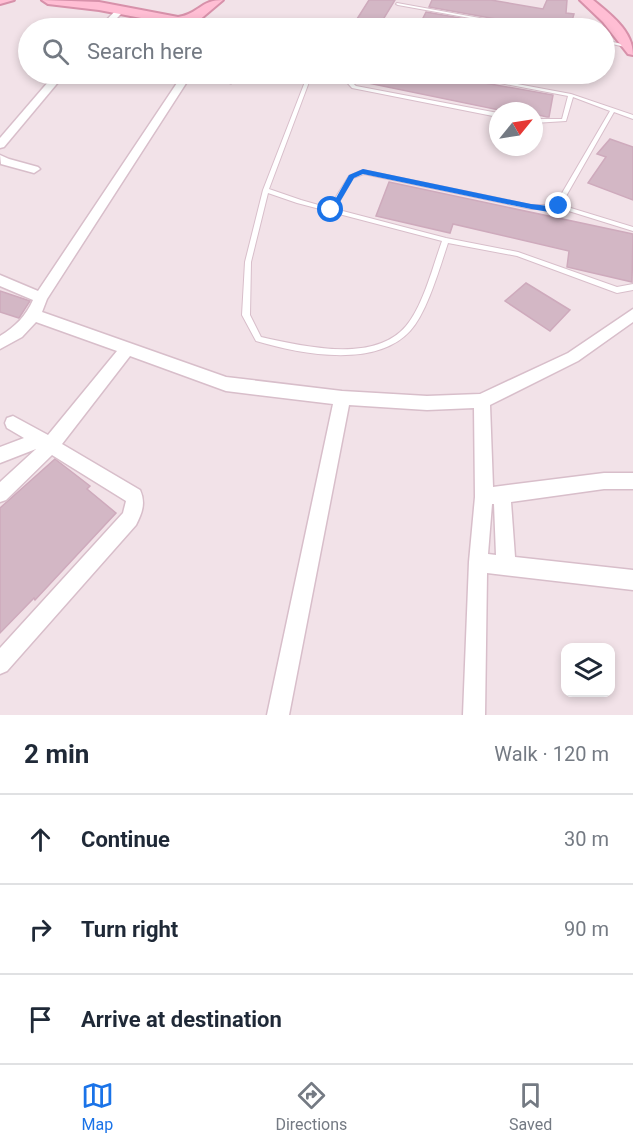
<!DOCTYPE html>
<html lang="en">
<head>
<meta charset="utf-8">
<style>
  :root { --surface:#fff; --page:#f2f2f3; --text:#1f2937; --muted:#747a83; --line:#e0e1e3; --accent:#1a73e8 }
  body { margin:0; font-family:Roboto,sans-serif; background:var(--page); color:var(--text) }
  .controls { position:absolute; right:18px; bottom:18px; display:grid; overflow:hidden; border-radius:12px; box-shadow:0 3px 9px #0003 }
  .controls button { width:54px; height:54px; display:grid; place-items:center; padding:0; border:0; border-bottom:2px solid var(--line); background:var(--surface); color:var(--text); font:30px sans-serif }
  .compass { position:absolute; left:489px; top:102px; width:54px; height:54px; border-radius:50%; background:var(--surface); box-shadow:0 3px 9px #0003; rotate:60deg }
  .stop { position:absolute; width:18px; height:18px; margin:-14px; border:4px solid #1a73e8; border-radius:50%; background:#fff }
  .stop.end { background:#1a73e8; border-color:#fff; box-shadow:0 2px 6px #0008 }
  .list { margin:0; padding:0; list-style:none }
  h2 { display:flex; justify-content:space-between; align-items:center; height:78px; margin:0; padding:0 24px; font-size:26px }
  h2 small { font-size:20px; font-weight:400; color:var(--muted) }
  .list li { display:grid; grid-template-columns:39px 1fr auto; gap:18px; align-items:center; box-sizing:border-box; height:90px; padding:0 24px; border-top:2px solid var(--line) }
  .list b { display:block; font-size:22px; white-space:nowrap }
  .list em { font-size:20px; font-style:normal; color:var(--muted) }
  .icon { flex:none; width:33px; height:33px; fill:none; stroke:currentColor; stroke-width:2; stroke-linecap:round; stroke-linejoin:round }
  .map { position:relative; flex:none; width:633px; height:715px; overflow:hidden }
  .search { position:absolute; background:var(--surface); box-shadow:0 3px 9px #0003; left:18px; right:18px; top:18px; height:66px; display:flex; align-items:center; gap:15px; box-sizing:border-box; padding:0 21px; border-radius:33px; color:var(--muted); font-size:22px }
  .sheet { height:348px; background:var(--surface) }
  nav { display:flex; justify-content:space-around; align-items:center; box-sizing:border-box; height:84px; border-top:2px solid var(--line); background:var(--surface); font-size:16px; color:var(--muted) }
  nav a { display:grid; justify-items:center; gap:3px }
  nav .on { color:var(--accent) }
  .map>svg:first-child { display:block }
  .building { fill:#d3b7c5; stroke:#ceaabc; stroke-width:1.5 }
  .lines { fill:none; stroke-linecap:round; stroke-linejoin:round }
  .lane-casing { stroke:#d8beca; stroke-width:2 }
  .street-casing { stroke:#d8beca; stroke-width:3 }
  .secondary-casing { stroke:#d791aa; stroke-width:4 }
  .lane { fill:#fff; fill-rule:evenodd }
  .street { fill:#fff; fill-rule:evenodd }
  .secondary { fill:#ffbed4; fill-rule:evenodd }
  .route { fill:#1a73e8 }
</style>
</head>
<body>
<div class="map">
<svg width="633" height="715" viewBox="0 0 633 715">
  <rect width="100%" height="100%" fill="#f2e2e8"/>
  <g class="building">
    <polygon points="369,0 395,0 381,23 357,19"/>
    <polygon points="432,0 491,0 543,9 547,0 567,0 566,13 574,14 570,28 533,28 529,25 429,7"/>
    <polygon points="426,12 515,28 418,28"/>
    <polygon points="359,74 434,74 553,95 549,117 547,117 534,114 534,111 500,108 499,110 358,81"/>
    <polygon points="610,139 633,147 633,200 588,183 606,157 597,154"/>
    <polygon points="389,182 633,234 632,282 567,267 569,251 453,224 450,233 376,216"/>
    <polygon points="526,283 570,310 550,331 505,301"/>
    <polygon points="0,291 30,301 19,318 0,312"/>
    <polygon points="55,459 90,486 87,489 116,513 35,600 34,598 0,633 0,508"/>
  </g>
  <g class="lines">
    <g class="lane-casing">
      <g id="lane">
        <polygon points="397,3 529,27 531,28 525,28 398,5 396,4"/>
        <polygon points="604,40 631,46 631,47 629,48 604,42"/>
        <path d="M308 74H312L269 189 301 200 329 208 349 176 363 170 531 205H555L610 111 573 97 566 121 534 123V119H562L568 96 458 75 456 74H463L571 94 633 115V119L614 112 561 205 633 227V231L559 208 531 209 364 174 353 178 335 209 446 238 518 252 617 287 633 284V290L617 293 517 256 448 243C440 267 427 313 410 331 375 369 300 354 256 341L242 315 245 262 263 190ZM268 193 297 203 442 241C433 266 423 306 406 326 374 364 303 346 261 337L250 315 251 262Z"/>
        <polygon points="343,74 347,74 346,77 356,86 498,113 498,117 352,88 342,77"/>
      </g>
    </g>
    <g class="street-casing">
      <g id="street">
        <polygon points="117,9 124,11 107,28 99,28"/>
        <polygon points="189,17 195,17 199,28 191,28"/>
        <polygon points="55,74 65,74 4,147 0,148 0,138"/>
        <path d="M183 74H192L47 299 42 312 226 377 342 391 427 396 480 394 568 353 633 309V322L578 361 490 405 493 487 604 473H633V489H604L511 502 515 557 633 570V590L487 573 485 715H463L469 562 475 497 474 408 427 410 349 405 289 715H267L333 404 226 391 130 356 62 444 140 490C146 503 142 513 136 525L7 671 0 674V648L123 513 126 501 52 455 6 500 0 502V482L36 449 0 463V447L24 438 7 428 5 423 7 418 13 416 48 435 117 351 36 322 22 337 0 349V336C15 327 26 316 33 300L0 286V275L38 291ZM492 504H494L496 555 488 554Z"/>
        <polygon points="201,74 216,74 236,80 231,83"/>
        <polygon points="0,155 9,159 38,167 40,169 34,173 1,164"/>
      </g>
    </g>
    <g class="secondary-casing">
      <g id="secondary">
        <polygon points="0,0 14,0 0,4"/>
        <path d="M42 0 99 2 178 17C199 14 200 0 223 0L197 22 178 25 99 10 48 4Z"/>
        <path d="M580 0H593C611 15 633 31 633 55L628 54 603 22Z"/>
      </g>
    </g>
    <use href="#lane" class="lane"/>
    <use href="#street" class="street"/>
    <use href="#secondary" class="secondary"/>
  </g>
  <polygon class="route" points="363,169 531,204 549,206 559,203 563,206 549,212 531,209 363,174 354,178 334,212 328,212 349,175"/>
</svg>
<div class="controls">
<button><svg class="icon" aria-label="layers" viewBox="0 0 24 24"><path d="M12 4l9 5-9 5-9-5zM3 14l9 5 9-5"/></svg></button>
</div>
<svg class="compass" viewBox="-18 -18 36 36"><path d="M0-13l5 13h-10z" fill="#e53935"/><path d="M0 13l5-13h-10z" fill="#747a83"/></svg>
<div class="stop" style="left:331px;top:210px"></div>
<div class="stop end" style="left:559px;top:206px"></div>
<div class="search"><svg class="icon" aria-label="search" viewBox="0 0 24 24"><circle cx="10" cy="10" r="6"/><path d="M15 15l6 6"/></svg>Search here</div>
</div>
<section class="sheet">
<h2>2 min<small>Walk · 120 m</small></h2>
<ul class="list">
<li><svg class="icon" aria-label="ahead" viewBox="0 0 24 24"><path d="M12 20V5M6 11l6-6 6 6"/></svg><div><b>Continue</b></div><em>30 m</em></li>
<li><svg class="icon" aria-label="right" viewBox="0 0 24 24"><path d="M7 20v-9h11M14 6l5 5-5 5"/></svg><div><b>Turn right</b></div><em>90 m</em></li>
<li><svg class="icon" aria-label="arrive" viewBox="0 0 24 24"><path d="M6 21V4h12l-3 4 3 4H6"/></svg><div><b>Arrive at destination</b></div></li>
</ul>
</section>
<nav>
<a class="on"><svg class="icon" aria-label="map" viewBox="0 0 24 24"><path d="M3 6l6-2 6 2 6-2v14l-6 2-6-2-6 2zM9 4v14M15 6v14"/></svg>Map</a>
<a><svg class="icon" aria-label="directions" viewBox="0 0 24 24"><path d="M12 3l9 9-9 9-9-9zM9 14v-3h6M13 9l2 2-2 2"/></svg>Directions</a>
<a><svg class="icon" aria-label="saved" viewBox="0 0 24 24"><path d="M7 4h10v16l-5-4-5 4z"/></svg>Saved</a>
</nav>
</body>
</html>
